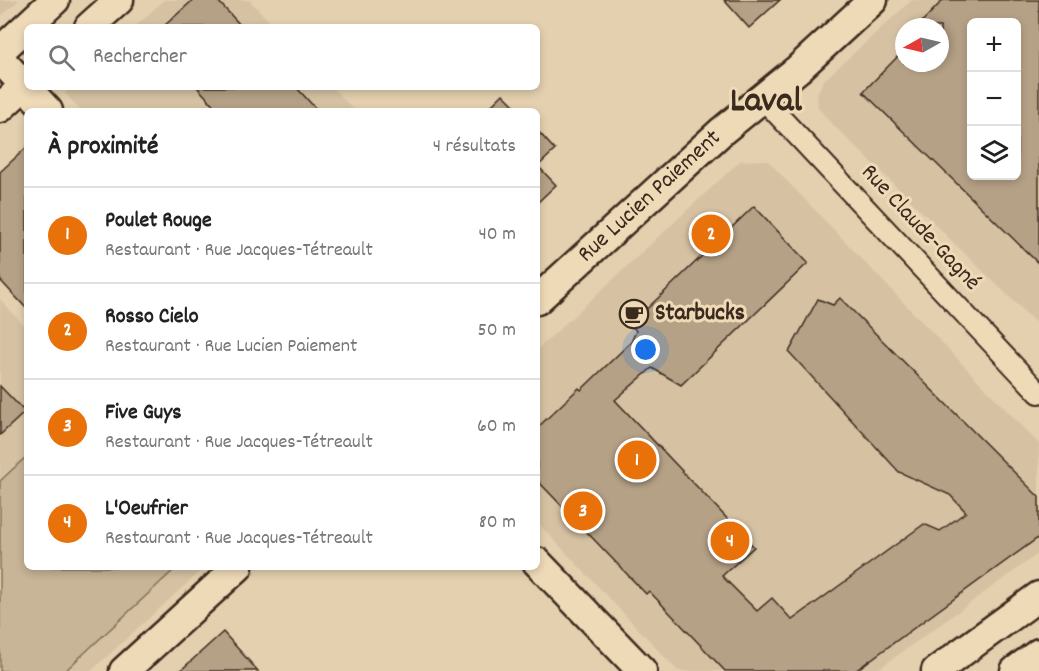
<!DOCTYPE html>
<html lang="fr">
<head>
<meta charset="utf-8">
<style>
  :root { --surface:#fff; --page:#f6f6f6; --text:#222; --muted:#767676; --line:#e0e0e0; --accent:#2563eb }
  body { margin:0; font-family:Dekko,sans-serif; background:var(--page); color:var(--text) }
  .controls { position:absolute; right:18px; top:18px; display:grid; overflow:hidden; border-radius:9px; box-shadow:0 3px 9px #0003 }
  .controls button { width:54px; height:54px; display:grid; place-items:center; padding:0; border:0; border-bottom:2px solid var(--line); background:var(--surface); color:var(--text); font:30px sans-serif }
  .compass { position:absolute; left:895px; top:18px; width:54px; height:54px; border-radius:50%; background:var(--surface); box-shadow:0 3px 9px #0003; rotate:262deg }
  .you { position:absolute; left:646px; top:350px; width:21px; height:21px; margin:-15px; border:4px solid #fff; border-radius:50%; background:#1a73e8; box-shadow:0 0 0 9px #1a73e833 }
  .badge { display:grid; place-items:center; width:39px; height:39px; border-radius:50%; background:var(--accent); color:#fff; font-size:20px; font-weight:700 }
  .pin { position:absolute; translate:-50% -50%; border:3px solid #fff; box-shadow:0 2px 6px #0006 }
  .list { margin:0; padding:0; list-style:none }
  h2 { display:flex; justify-content:space-between; align-items:center; height:78px; margin:0; padding:0 24px; font-size:26px }
  h2 small { font-size:20px; font-weight:400; color:var(--muted) }
  .list li { display:grid; grid-template-columns:39px 1fr auto; gap:18px; align-items:center; box-sizing:border-box; height:96px; padding:0 24px; border-top:2px solid var(--line) }
  .list b { display:block; font-size:22px; white-space:nowrap }
  .list p { margin:0; font-size:20px; white-space:nowrap; color:var(--muted) }
  .list em { font-size:20px; font-style:normal; color:var(--muted) }
  .icon { flex:none; width:33px; height:33px; fill:none; stroke:currentColor; stroke-width:2; stroke-linecap:round; stroke-linejoin:round }
  .map { position:relative; flex:none; width:1039px; height:671px; overflow:hidden }
  .search { position:absolute; background:var(--surface); box-shadow:0 3px 9px #0003; left:24px; top:24px; width:516px; height:66px; display:flex; align-items:center; gap:15px; box-sizing:border-box; padding:0 21px; border-radius:9px; color:var(--muted); font-size:22px }
  .panel { position:absolute; background:var(--surface); box-shadow:0 3px 9px #0003; left:24px; top:108px; width:516px; height:462px; border-radius:9px }
  .map>svg:first-child { display:block }
  .built { fill:#d6c2a3; fill-rule:evenodd }
  .green { fill:#c8b497; stroke:#826f5a; stroke-width:1.5 }
  .building { fill:#b5a186; stroke:#3b2a1e; stroke-width:1.5; fill-rule:evenodd }
  .lines { fill:none; stroke-linecap:round; stroke-linejoin:round }
  .street-casing { stroke:#3b2a1e; stroke-width:24 }
  .secondary-casing { stroke:#3b2a1e; stroke-width:33 }
  .street { stroke:#efdab8; stroke-width:20 }
  .secondary { stroke:#efdab8; stroke-width:28 }
  .labels { text-anchor:middle; dominant-baseline:central; stroke-width:6; stroke-linejoin:round; paint-order:stroke }
  .street-label { font-size:24px; fill:#3b2a1e; stroke:#efdab8 }
  .poi-label { font-size:24px; font-weight:bold; fill:#3b2a1e; stroke:#efdab8; text-anchor:start }
  .town-label { font-size:36px; font-weight:bold; fill:#3b2a1e; stroke:#efdab8 }
</style>
</head>
<body>
<div class="map">
<svg width="1039" height="671" viewBox="0 0 1039 671">
  <rect width="100%" height="100%" fill="#e4d0af"/>
  <filter id="ink" filterUnits="userSpaceOnUse"><feTurbulence type="fractalNoise" baseFrequency=".0167" numOctaves="2"/><feDisplacementMap in="SourceGraphic" scale="12" xChannelSelector="R" yChannelSelector="G"/><feConvolveMatrix kernelMatrix="1 2 1 2 8 2 1 2 1" color-interpolation-filters="sRGB"/></filter>
  <g filter="url(#ink)">
    <g class="built">
      <polygon points="0,0 19,0 0,17"/>
      <polygon points="164,0 249,0 275,27 135,27"/>
      <path d="M912 0H1039V328L1036 323 826 118 818 107 817 94 823 81ZM972 22H1016V176H972ZM904 27H940V63H904Z"/>
      <polygon points="70,87 332,87 355,111 81,111 65,93"/>
      <polygon points="767,160 1039,444 1039,553 876,671 678,671 537,522 537,350 740,161"/>
      <polygon points="0,299 27,329 27,567 205,567 91,671 0,671"/>
    </g>
    <polygon class="green" points="27,456 27,567 177,567 65,671 0,671 0,481"/>
    <g class="building">
      <polygon points="193,0 217,0 242,27 163,27"/>
      <polygon points="724,0 780,0 749,28"/>
      <path d="M943 0H1039V264L863 92 904 50V63H940V27H917ZM972 22H1017V176H972Z"/>
      <polygon points="197,87 296,87 318,111 219,111"/>
      <polygon points="503,94 520,111 486,111"/>
      <polygon points="537,130 555,150 538,166 556,185 537,203"/>
      <polygon points="27,147 27,309 0,280 0,172"/>
      <polygon points="754,206 808,263 681,385 652,368 615,400 754,547 722,576 757,611 772,598 792,620 924,524 940,531 966,512 950,495 899,472 789,352 818,299 833,305 840,298 1039,497 1039,537 855,671 725,671 649,591 646,594 537,480 537,428 579,388 581,390 631,342 636,331 631,324"/>
      <polygon points="0,386 25,412 0,435"/>
      <polygon points="223,632 258,671 180,671"/>
    </g>
    <g class="lines">
      <g class="street-casing">
        <polyline id="street" points="763,99 1039,393"/>
      </g>
      <g class="secondary-casing">
        <g id="secondary">
          <polyline points="89,27 119,0"/>
          <polyline points="0,51 55,0"/>
          <polyline points="0,59 48,111"/>
          <polyline points="0,108 27,83"/>
          <path id="s1" d="M537 300 722 131 798 69 873 0"/>
          <polyline points="537,562 642,671"/>
          <polyline points="124,671 238,567"/>
          <polyline points="936,671 1039,596"/>
          <polyline points="1015,671 1039,653"/>
        </g>
      </g>
      <use href="#street" class="street"/>
      <use href="#secondary" class="secondary"/>
    </g>
  </g>
  <defs>
    <g id="cafe-ring" transform="scale(1.5)"><circle r="9.5" fill="#efdab8" stroke="#3b2a1e" stroke-width="1.5"/><path d="M-5.5-4.5H6V0H3Q3 3.5 0 3.5H-2.5Q-5.5 3.5-5.5 0ZM3-3.2v2h1.7v-2ZM-6 4.5H4V6H-6Z" fill="#3b2a1e"/></g>
  </defs>
  <g fill-rule="evenodd">
    <use href="#cafe-ring" x="634" y="314"/>
  </g>
  <g class="labels">
    <g class="street-label">
      <text stroke="none"><textPath href="#s1" startOffset="153">Rue Lucien Paiement</textPath></text>
      <text transform="translate(920 228) rotate(47)">Rue Claude-Gagné</text>
    </g>
    <g class="poi-label">
      <text x="655" y="314">Starbucks</text>
    </g>
    <g class="town-label">
      <text x="766" y="103">Laval</text>
    </g>
  </g>
</svg>
<div class="controls">
<button>+</button>
<button>−</button>
<button><svg class="icon" aria-label="layers" viewBox="0 0 24 24"><path d="M12 4l9 5-9 5-9-5zM3 14l9 5 9-5"/></svg></button>
</div>
<svg class="compass" viewBox="-18 -18 36 36"><path d="M0-13l5 13h-10z" fill="#e53935"/><path d="M0 13l5-13h-10z" fill="#767676"/></svg>
<div class="you"></div>
<div class="pin badge" style="left:637px;top:460px;background:#e8710a">1</div>
<div class="pin badge" style="left:711px;top:234px;background:#e8710a">2</div>
<div class="pin badge" style="left:583px;top:511px;background:#e8710a">3</div>
<div class="pin badge" style="left:730px;top:541px;background:#e8710a">4</div>
<div class="search"><svg class="icon" aria-label="search" viewBox="0 0 24 24"><circle cx="10" cy="10" r="6"/><path d="M15 15l6 6"/></svg>Rechercher</div>
<section class="panel">
<h2>À proximité<small>4 résultats</small></h2>
<ul class="list">
<li><span class="badge" style="background:#e8710a">1</span><div><b>Poulet Rouge</b><p>Restaurant · Rue Jacques-Tétreault</p></div><em>40 m</em></li>
<li><span class="badge" style="background:#e8710a">2</span><div><b>Rosso Cielo</b><p>Restaurant · Rue Lucien Paiement</p></div><em>50 m</em></li>
<li><span class="badge" style="background:#e8710a">3</span><div><b>Five Guys</b><p>Restaurant · Rue Jacques-Tétreault</p></div><em>60 m</em></li>
<li><span class="badge" style="background:#e8710a">4</span><div><b>L'Oeufrier</b><p>Restaurant · Rue Jacques-Tétreault</p></div><em>80 m</em></li>
</ul>
</section>
</div>
</body>
</html>
